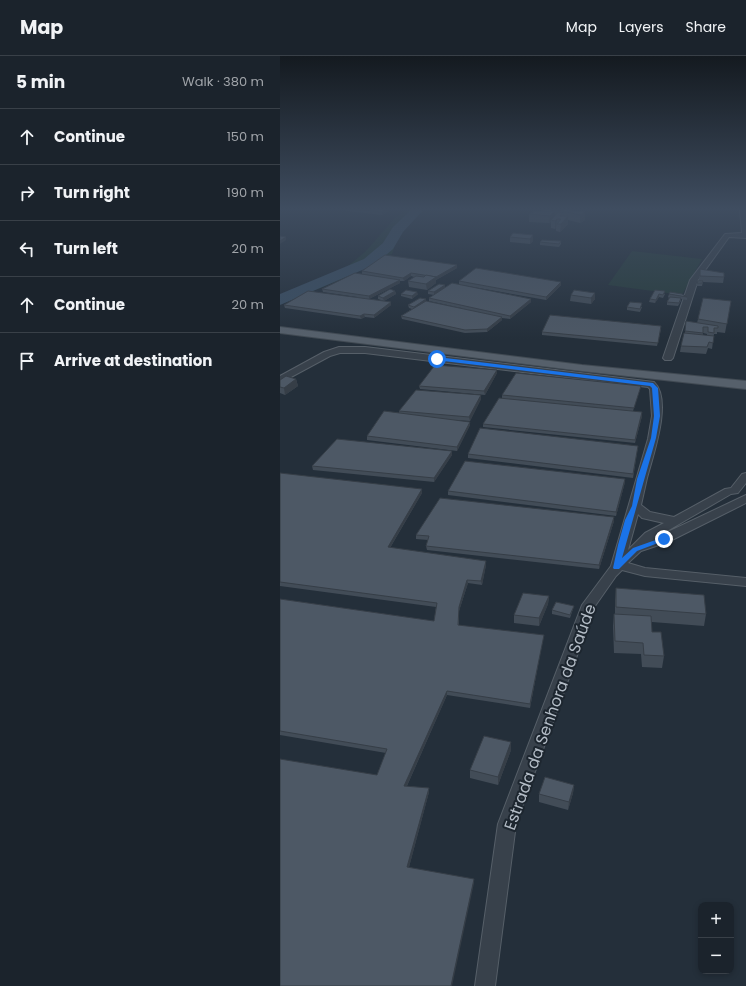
<!DOCTYPE html>
<html lang="en">
<head>
<meta charset="utf-8">
<style>
  :root { --surface:#1b232c; --page:#282f38; --text:#f1f3f6; --muted:#a0a4a9; --line:#394048 }
  body { margin:0; font-family:Poppins,sans-serif; background:var(--page); color:var(--text) }
  .controls { position:absolute; right:12px; bottom:12px; display:grid; overflow:hidden; border-radius:8px; box-shadow:0 2px 6px #0003 }
  .controls button { width:36px; height:36px; display:grid; place-items:center; padding:0; border:0; border-bottom:1px solid var(--line); background:var(--surface); color:var(--text); font:20px sans-serif }
  .stop { position:absolute; width:12px; height:12px; margin:-9px; border:3px solid #1a73e8; border-radius:50%; background:#fff }
  .stop.end { background:#1a73e8; border-color:#fff; box-shadow:0 1px 4px #0008 }
  .list { margin:0; padding:0; list-style:none }
  h2 { display:flex; justify-content:space-between; align-items:center; height:52px; margin:0; padding:0 16px; font-size:17px }
  h2 small { font-size:13px; font-weight:400; color:var(--muted) }
  .list li { display:grid; grid-template-columns:26px 1fr auto; gap:12px; align-items:center; box-sizing:border-box; height:56px; padding:0 16px; border-top:1px solid var(--line) }
  .list b { display:block; font-size:15px; white-space:nowrap }
  .list em { font-size:13px; font-style:normal; color:var(--muted) }
  .icon { flex:none; width:22px; height:22px; fill:none; stroke:currentColor; stroke-width:2; stroke-linecap:round; stroke-linejoin:round }
  .map { position:relative; flex:none; width:466px; height:930px; overflow:hidden }
  header { display:flex; align-items:center; gap:24px; box-sizing:border-box; height:56px; padding:0 20px; background:var(--surface); border-bottom:1px solid var(--line) }
  header strong { font-size:19px }
  nav { display:flex; gap:22px; margin-inline-start:auto; font-size:14px }
  main { display:flex }
  aside { flex:1; background:var(--surface) }
  .map>svg:first-child { display:block }
  .green { fill:#273c3c }
  .lines { fill:none; stroke-linecap:round; stroke-linejoin:round }
  .river { fill:#3a4e62; fill-rule:evenodd }
  .minor-casing { stroke:#565f68; stroke-width:2 }
  .major-casing { stroke:#414a53; stroke-width:2 }
  .minor { fill:#38414b; fill-rule:evenodd }
  .major { fill:#56606b; fill-rule:evenodd }
  .wall { fill:#424c57; fill-rule:evenodd }
  .shaded-wall { fill:#363e47 }
  .building { fill:#4d5865; stroke:#363e47 }
  .route { fill:#1a73e8 }
  .labels { text-anchor:middle; dominant-baseline:central; stroke-width:4; stroke-linejoin:round; paint-order:stroke }
  .near-street-label { font-size:16px; fill:#b3bcc6; stroke:#1d262f }
</style>
</head>
<body>
<header>
<strong>Map</strong>
<nav><a>Map</a><a>Layers</a><a>Share</a></nav>
</header>
<main>
<aside>
<h2>5 min<small>Walk · 380 m</small></h2>
<ul class="list">
<li><svg class="icon" aria-label="ahead" viewBox="0 0 24 24"><path d="M12 20V5M6 11l6-6 6 6"/></svg><div><b>Continue</b></div><em>150 m</em></li>
<li><svg class="icon" aria-label="right" viewBox="0 0 24 24"><path d="M7 20v-9h11M14 6l5 5-5 5"/></svg><div><b>Turn right</b></div><em>190 m</em></li>
<li><svg class="icon" aria-label="left" viewBox="0 0 24 24"><path d="M17 20v-9H6M10 6l-5 5 5 5"/></svg><div><b>Turn left</b></div><em>20 m</em></li>
<li><svg class="icon" aria-label="ahead" viewBox="0 0 24 24"><path d="M12 20V5M6 11l6-6 6 6"/></svg><div><b>Continue</b></div><em>20 m</em></li>
<li><svg class="icon" aria-label="arrive" viewBox="0 0 24 24"><path d="M6 21V4h12l-3 4 3 4H6"/></svg><div><b>Arrive at destination</b></div></li>
</ul>
</aside>
<div class="map">
<svg width="466" height="930" viewBox="0 0 466 930">
  <rect width="100%" height="100%" fill="#242f3a"/>
  <g class="green">
    <path d="M127 153H142C127 162 118 182 112 198 95 202 82 214 66 221 44 231 22 239 0 248V239L62 215 85 196 116 161Z"/>
    <polygon points="352,195 422,203 402,239 328,229"/>
  </g>
  <g class="lines">
    <polygon class="river" points="132,153 144,153 123,176 113,193 94,209 0,249 0,238 84,203 103,187 113,171"/>
    <g class="minor-casing">
      <g id="minor">
        <polygon points="460,153 466,153 466,182 449,181 418,224 393,302 391,304 385,304 383,302 410,224 445,178 462,177"/>
        <path d="M59 291H85L374 326C393 344 373 399 367 422 365 431 363 440 361 449L370 456 394 461 445 433 451 432 462 418 466 417V427L458 437 451 438 375 482 466 439V447L388 486 361 495 348 507 365 512 466 522V530L365 520 342 514 336 520 315 550 236 768 215 930H195L218 768 302 549 331 510 368 383 372 360 370 333 368 331 85 297H60L50 300 0 327V320L44 296ZM358 458 362 462 384 467 365 477 348 494Z"/>
      </g>
    </g>
    <g class="major-casing">
      <polygon id="major" points="0,271 302,309 466,325 466,333 302,315 0,277"/>
    </g>
    <use href="#minor" class="minor"/>
    <use href="#major" class="major"/>
  </g>
  <g class="wall">
    <polygon points="51,153 112,153 102,159"/>
    <polygon points="264,153 305,156 305,164 300,167 288,164 288,168 280,176 276,175 276,171 275,173 271,172 271,166 269,167 249,166 249,158 259,156"/>
    <polygon points="253,179 253,185 250,188 230,186 230,181"/>
    <polygon points="281,185 281,188 279,191 260,189 260,186"/>
    <polygon points="177,212 156,224 156,227 147,234 129,231 128,225 134,221 131,220 124,225 120,225 120,227 89,243 111,246 111,249 94,262 85,261 81,263 5,252 4,249 77,241 43,236 42,233 101,221 82,218 82,215"/>
    <polygon points="420,213 444,221 443,227 423,226 422,230 416,230 417,227 419,225"/>
    <polygon points="179,225 281,226 281,229 266,244 182,229 251,246 230,263 222,262 222,264 207,276 185,277 122,263 121,260 132,253 129,252 128,249 146,245 181,252 149,245 149,242 154,239 148,238 148,235 179,228"/>
    <polygon points="375,234 385,238 383,242 379,241 375,247 369,246 370,243"/>
    <polygon points="115,235 116,238 104,245 98,243 98,240"/>
    <polygon points="315,237 315,243 311,248 290,245 291,239"/>
    <polygon points="121,238 138,238 132,243 121,240"/>
    <polygon points="389,238 407,241 407,244 401,243 401,245 398,250 387,249 387,246 389,242 388,241"/>
    <path d="M451 245 445 277 437 276V278H434L432 293 428 292 426 298 400 296 401 290 405 277 406 265 417 267 418 263ZM423 277 427 278V280L423 279Z"/>
    <polygon points="347,251 362,251 360,256 347,254"/>
    <polygon points="381,273 377,290 262,279 262,276"/>
    <polygon points="217,317 205,339 140,333 139,330"/>
    <polygon points="16,323 18,330 5,339 0,337 0,324"/>
    <polygon points="360,333 353,355 362,360 355,387 203,371 203,368 222,342 222,339"/>
    <polygon points="201,343 190,365 175,364 190,369 177,395 87,384 87,380 119,357 119,355"/>
    <polygon points="358,390 353,422 188,402 188,398"/>
    <polygon points="172,395 172,399 154,426 33,414 32,410"/>
    <polygon points="0,417 142,437 110,492 206,509 202,529 188,527 179,555 179,569 263,583 250,652 167,639 127,730 149,732 149,736 129,811 194,827 0,930 97,719 106,697 0,679 0,543 154,565 156,551 0,530"/>
    <polygon points="345,423 345,426 336,460 168,439 168,435"/>
    <polygon points="334,461 334,465 319,513 147,494 146,490 148,484 136,483 136,479"/>
    <polygon points="336,532 426,558 424,570 372,566 372,576 384,600 382,612 362,611 361,598 334,597 333,570 334,558 335,559 335,544"/>
    <polygon points="269,540 268,548 259,570 234,567 234,559"/>
    <polygon points="294,550 290,562 272,558 272,554"/>
    <polygon points="231,694 218,729 190,722 190,714"/>
    <polygon points="294,729 293,737 288,754 259,746 259,738"/>
  </g>
  <g class="shaded-wall">
    <polygon points="108,153 112,153 102,159 102,156"/>
    <polygon points="274,153 274,156 275,155 274,163 271,164 271,166 269,167 270,160 271,155"/>
    <polygon points="305,156 305,164 300,167 300,159"/>
    <polygon points="288,160 288,168 280,176 281,168"/>
    <polygon points="277,163 276,171 275,173 275,165"/>
    <polygon points="253,179 253,185 250,188 250,183"/>
    <polygon points="6,181 6,184 0,188 0,185"/>
    <polygon points="177,209 177,212 156,224 156,227 147,234 146,228 155,222"/>
    <polygon points="131,217 131,220 124,225 123,222"/>
    <polygon points="120,224 120,227 89,243 89,240"/>
    <polygon points="281,226 281,229 266,244 266,241"/>
    <polygon points="165,229 165,232 154,239 154,236"/>
    <polygon points="115,235 116,238 104,245 103,242"/>
    <polygon points="137,236 138,238 132,243 132,240"/>
    <polygon points="315,237 315,243 311,248 311,242"/>
    <polygon points="379,238 379,241 375,247 376,244"/>
    <polygon points="146,243 146,246 135,254 134,251"/>
    <polygon points="251,243 251,246 230,263 230,260"/>
    <polygon points="111,246 111,249 94,262 94,259"/>
    <polygon points="84,258 85,261 81,263 80,260"/>
    <polygon points="222,261 222,264 207,276 207,273"/>
    <polygon points="217,314 217,317 205,339 204,335"/>
    <polygon points="16,323 18,330 5,339 4,332"/>
    <polygon points="201,339 201,343 190,365 189,361"/>
    <polygon points="362,356 362,360 355,387 355,384"/>
    <polygon points="190,366 190,369 177,395 177,391"/>
    <polygon points="172,395 172,399 154,426 154,422"/>
    <polygon points="345,423 345,426 336,460 336,456"/>
    <polygon points="142,433 142,437 108,495 108,491"/>
    <polygon points="334,461 334,465 319,513 319,509"/>
    <polygon points="206,505 206,509 202,529 201,525"/>
    <polygon points="187,524 188,527 179,555 179,573 179,551"/>
    <polygon points="269,540 268,548 259,570 259,562"/>
    <polygon points="264,579 263,583 250,652 250,648"/>
    <polygon points="167,635 167,639 125,734 124,730"/>
    <polygon points="231,686 231,694 218,729 218,721"/>
    <polygon points="294,729 293,737 288,754 289,746"/>
    <polygon points="149,732 149,736 128,815 127,811"/>
    <polygon points="194,823 194,827 172,930 171,930"/>
  </g>
  <g class="building">
    <polygon points="71,153 108,153 102,156"/>
    <polygon points="264,153 283,153 305,156 300,159 274,153 271,155 275,155 270,160 249,158 255,155 259,156"/>
    <polygon points="278,156 283,156 280,160 288,160 281,168 277,168 281,163 277,163 275,165 271,164"/>
    <polygon points="233,177 253,179 250,183 230,181"/>
    <polygon points="0,180 6,181 0,185"/>
    <polygon points="262,184 281,185 279,188 260,186"/>
    <polygon points="105,199 177,209 156,221 131,217 123,222 82,215"/>
    <polygon points="196,212 281,226 266,241 179,225"/>
    <polygon points="420,213 444,217 444,221 420,220"/>
    <polygon points="75,217 120,224 89,240 42,233"/>
    <polygon points="146,219 156,221 146,228 128,225 136,220 144,221"/>
    <polygon points="418,225 423,225 422,227 417,227"/>
    <polygon points="172,227 251,243 230,260 149,242"/>
    <polygon points="159,228 165,229 154,236 148,235"/>
    <polygon points="110,233 115,235 103,242 98,240"/>
    <polygon points="126,234 137,236 132,240 121,238"/>
    <polygon points="294,234 315,237 311,242 291,239"/>
    <polygon points="375,234 385,235 383,239 379,238 376,244 370,243"/>
    <polygon points="28,235 111,246 94,259 84,258 80,260 4,249"/>
    <polygon points="390,236 402,238 407,241 389,238"/>
    <polygon points="390,241 401,242 399,247 387,246"/>
    <polygon points="140,242 146,243 134,251 128,249"/>
    <polygon points="423,242 451,245 447,268 418,263"/>
    <polygon points="146,245 222,261 207,273 185,274 121,260"/>
    <polygon points="350,246 362,247 360,253 347,251"/>
    <polygon points="270,259 381,270 378,287 262,276"/>
    <polygon points="406,265 438,270 438,272 434,272 434,277 428,276 428,271 423,271 423,277 405,275"/>
    <polygon points="404,277 434,280 433,287 429,286 427,291 401,290"/>
    <polygon points="155,309 217,314 204,335 139,330"/>
    <polygon points="236,317 361,330 354,352 222,339"/>
    <polygon points="6,320 16,323 4,332 0,331 0,324"/>
    <polygon points="136,334 201,339 189,361 119,355"/>
    <polygon points="219,342 362,356 355,384 203,368"/>
    <polygon points="104,355 190,366 177,391 87,380"/>
    <polygon points="200,372 358,390 353,418 188,398"/>
    <polygon points="57,383 172,395 154,422 32,410"/>
    <polygon points="185,405 345,423 336,456 168,435"/>
    <polygon points="0,417 142,433 108,491 206,505 201,525 187,524 179,551 178,569 264,579 250,648 167,635 124,730 149,732 127,811 194,823 171,930 0,930 0,703 97,719 107,693 0,675 0,543 154,565 157,547 0,526"/>
    <polygon points="160,442 334,461 319,509 146,490 149,480 136,479"/>
    <polygon points="336,532 424,539 426,558 336,551"/>
    <polygon points="243,537 269,540 259,562 234,559"/>
    <polygon points="276,546 294,550 290,559 272,554"/>
    <polygon points="334,558 371,560 372,576 381,576 384,600 364,599 363,587 335,585"/>
    <polygon points="204,680 231,686 218,721 190,714"/>
    <polygon points="265,721 294,729 289,746 259,738"/>
  </g>
  <linearGradient id="sky" x2="0" y2="1"><stop stop-color="#141a20"/><stop offset="0.54" stop-color="#3f4d60"/><stop offset="1" stop-color="#3f4d60" stop-opacity="0"/></linearGradient>
  <rect width="466" height="283" fill="url(#sky)"/>
  <polygon class="route" points="157,301 373,327 378,332 380,360 376,382 342,502 353,492 384,481 387,483 386,484 357,495 339,513 334,513 333,512 338,489 345,464 352,450 357,423 371,382 374,360 372,332 370,330 155,304"/>
  <g class="labels">
    <g class="near-street-label">
      <text transform="translate(270 661) rotate(-70)">Estrada da Senhora da Saúde</text>
    </g>
  </g>
</svg>
<div class="controls">
<button>+</button>
<button>−</button>
</div>
<div class="stop" style="left:157px;top:303px"></div>
<div class="stop end" style="left:384px;top:483px"></div>
</div>
</main>
</body>
</html>
